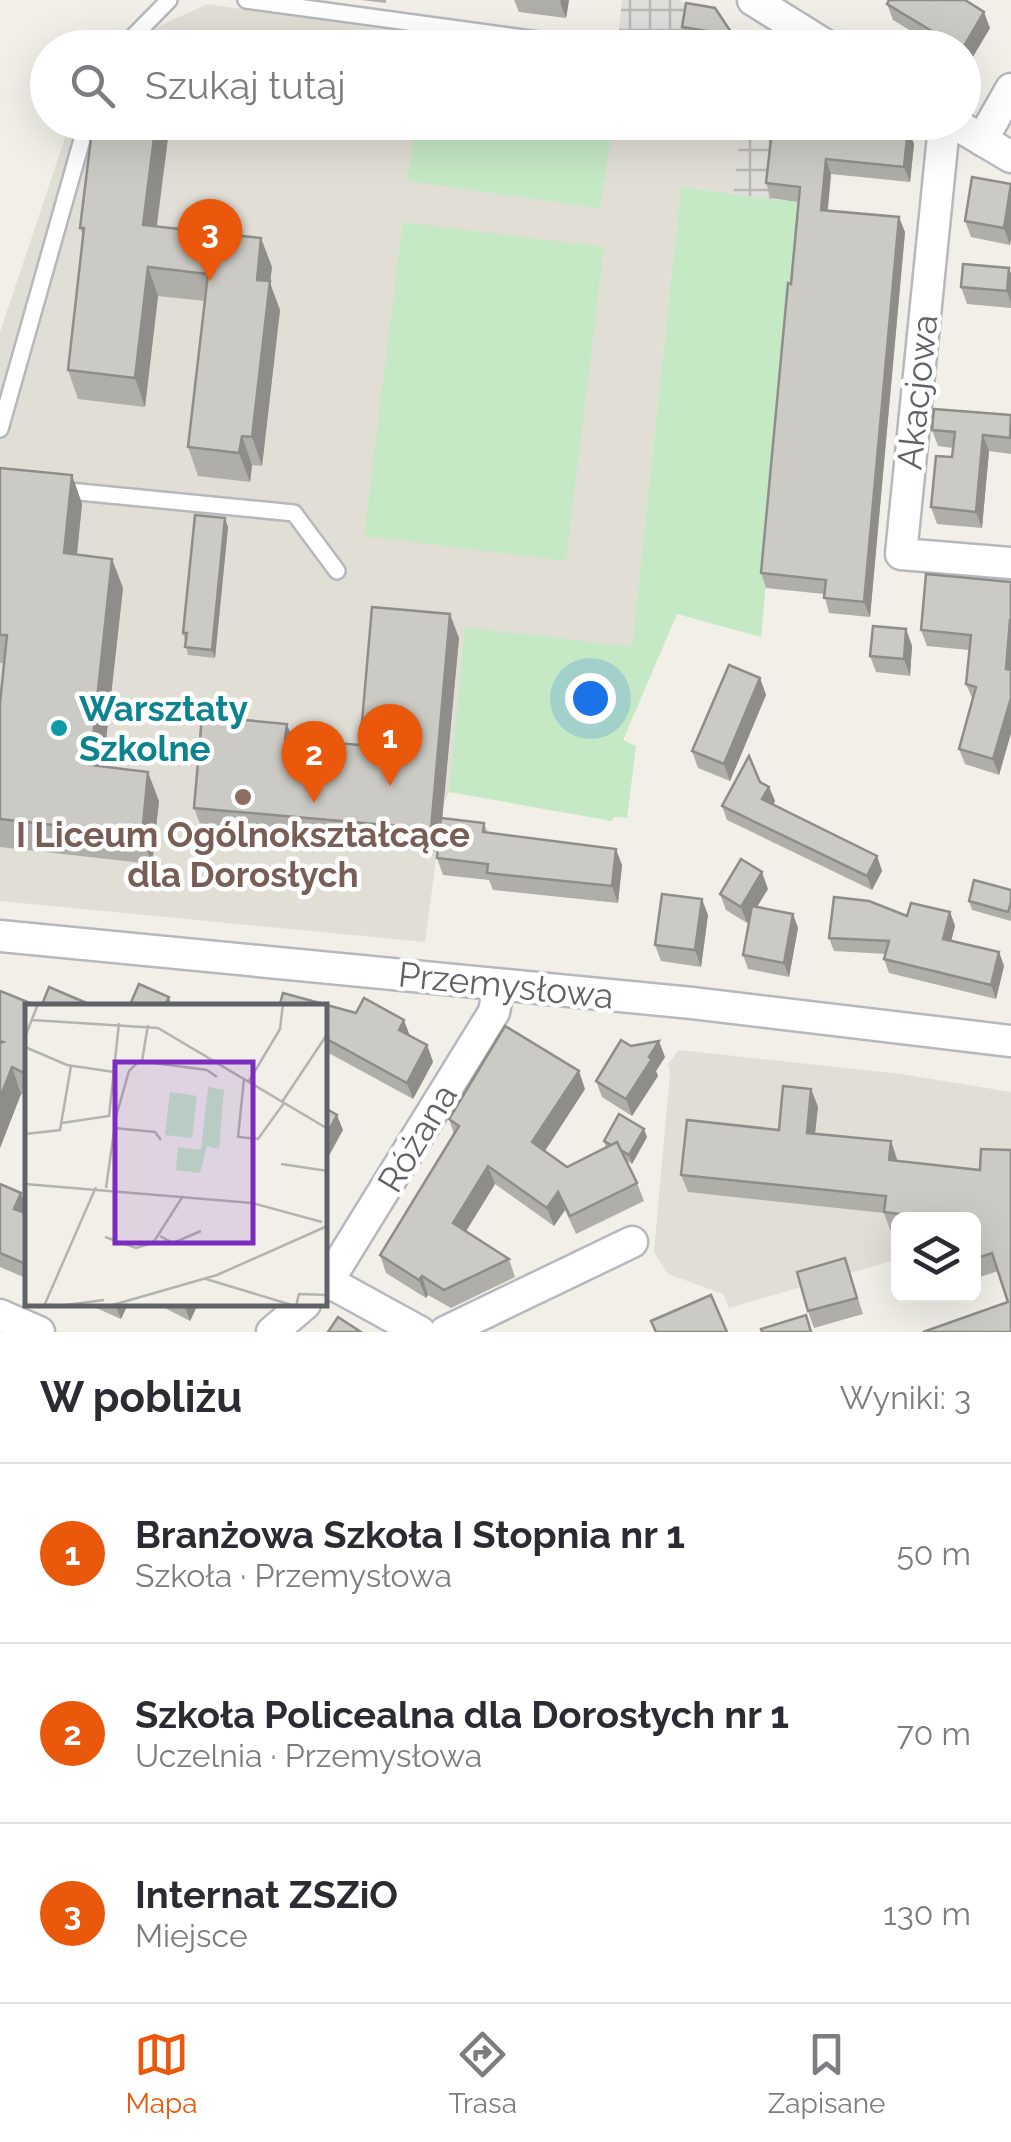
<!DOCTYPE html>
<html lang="pl">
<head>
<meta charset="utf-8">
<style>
  :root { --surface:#fff; --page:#f7f7f7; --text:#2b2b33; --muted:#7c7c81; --line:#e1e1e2; --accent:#ea580c }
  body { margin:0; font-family:Raleway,sans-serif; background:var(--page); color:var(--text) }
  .controls { position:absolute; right:30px; bottom:30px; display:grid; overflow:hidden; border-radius:15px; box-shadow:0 10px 40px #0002 }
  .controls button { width:90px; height:90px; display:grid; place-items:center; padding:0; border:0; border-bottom:2px solid var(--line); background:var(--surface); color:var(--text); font:50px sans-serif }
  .you { position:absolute; left:590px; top:698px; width:35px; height:35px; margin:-25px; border:8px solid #fff; border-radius:50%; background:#1a73e8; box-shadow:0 0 0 15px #1a73e833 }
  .badge { display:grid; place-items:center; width:65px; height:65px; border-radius:50%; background:var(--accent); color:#fff; font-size:32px; font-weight:700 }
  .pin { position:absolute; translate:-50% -82px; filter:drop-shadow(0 2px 5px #0008) }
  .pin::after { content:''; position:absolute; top:52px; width:35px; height:30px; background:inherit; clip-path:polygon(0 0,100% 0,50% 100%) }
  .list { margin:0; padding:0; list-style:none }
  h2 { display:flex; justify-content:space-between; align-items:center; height:130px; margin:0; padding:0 40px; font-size:42px }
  h2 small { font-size:32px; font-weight:400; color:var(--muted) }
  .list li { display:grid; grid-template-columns:65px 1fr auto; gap:30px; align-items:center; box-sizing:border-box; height:180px; padding:0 40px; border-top:2px solid var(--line) }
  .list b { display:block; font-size:38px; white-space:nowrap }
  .list p { margin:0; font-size:32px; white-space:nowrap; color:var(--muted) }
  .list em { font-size:32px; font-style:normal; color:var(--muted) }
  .icon { flex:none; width:55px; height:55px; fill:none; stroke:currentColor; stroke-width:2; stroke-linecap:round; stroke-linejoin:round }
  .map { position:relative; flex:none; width:1011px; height:1332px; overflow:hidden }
  .search { position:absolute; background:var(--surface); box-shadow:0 10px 40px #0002; left:30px; right:30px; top:30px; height:110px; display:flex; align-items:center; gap:25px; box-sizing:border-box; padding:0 35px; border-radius:55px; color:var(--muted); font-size:38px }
  .sheet { height:670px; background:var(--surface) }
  nav { display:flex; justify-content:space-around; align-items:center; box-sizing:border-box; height:140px; border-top:2px solid var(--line); background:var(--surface); font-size:28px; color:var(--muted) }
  nav a { display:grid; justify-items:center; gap:5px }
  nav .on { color:var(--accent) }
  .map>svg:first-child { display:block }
  .industrial { fill:url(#industrial-grid) }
  .education { fill:#e1ded6 }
  .garden { fill:#c5e8c5 }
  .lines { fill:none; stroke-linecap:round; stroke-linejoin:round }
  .service-casing { stroke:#b5b8bc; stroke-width:20 }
  .minor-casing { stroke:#b5b8bc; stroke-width:35 }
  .service { stroke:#fff; stroke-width:15 }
  .minor { stroke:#fff; stroke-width:30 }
  .wall { fill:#afaea9 }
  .shaded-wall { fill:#8f8d8a }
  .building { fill:#cccac5; stroke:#8f8d8a; stroke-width:2.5 }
  .culture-dot { fill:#0f9aa8; stroke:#fff; stroke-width:4 }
  .education-dot { fill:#8d6e63; stroke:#fff; stroke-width:4 }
  .labels { text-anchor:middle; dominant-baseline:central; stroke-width:9; stroke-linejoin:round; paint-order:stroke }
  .street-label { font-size:35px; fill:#5f6368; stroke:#fff }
  .culture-label { font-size:35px; font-weight:bold; fill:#0d838f; stroke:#fff; text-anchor:start }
  .education-label { font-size:35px; font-weight:bold; fill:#785e54; stroke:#fff }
  .inset-road { fill:none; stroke:#b3b3b1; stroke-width:2.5 }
  .view { fill:#7b2cbf; fill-opacity:0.15; stroke:#7b2cbf; stroke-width:5 }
  .inset-edge { fill:none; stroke:#5f6368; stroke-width:5 }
</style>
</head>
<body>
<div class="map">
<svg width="1011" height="1332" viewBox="0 0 1011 1332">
  <defs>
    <pattern id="industrial-grid" width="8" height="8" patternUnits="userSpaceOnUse" patternTransform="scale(2.5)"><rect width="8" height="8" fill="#e0deda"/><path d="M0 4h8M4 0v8" fill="none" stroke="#b9b8b5"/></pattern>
  </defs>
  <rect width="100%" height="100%" fill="#f1efe8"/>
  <g class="industrial">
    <polygon points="622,0 679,0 761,47 617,48"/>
    <polygon points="737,123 814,123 802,203 733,194 741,126"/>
  </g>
  <g class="education">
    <polygon points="208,4 505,47 111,48"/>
    <polygon points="737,122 741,126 733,194 681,187 632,648 449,792 443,806 425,942 0,901 0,332 70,123"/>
    <polygon points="679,1050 901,1074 1011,1092 1011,1228 974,1220 898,1220 898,1259 729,1308 723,1294 668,1274 654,1252 670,1073 668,1064"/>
  </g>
  <g class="garden">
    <polygon points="416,123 613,123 600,208 407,181"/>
    <polygon points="681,187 802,203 761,637 677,614 623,740 636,746 627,818 614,817 612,821 449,792 465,627 632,647"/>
    <polygon points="403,222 604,247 566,561 364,536"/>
  </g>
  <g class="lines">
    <g class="service-casing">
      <g id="service">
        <polyline points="246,0 598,48"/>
        <polyline points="122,48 169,0"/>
        <polyline points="0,429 87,122"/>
        <polyline points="59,490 294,513 337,571"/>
      </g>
    </g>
    <g class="minor-casing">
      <g id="minor">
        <polyline points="753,0 830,48"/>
        <polyline points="951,122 943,136 901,554 1011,563"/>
        <polyline points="952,122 1011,157"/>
        <polyline points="982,140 1011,89"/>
        <polyline points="0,936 692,1003 1011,1041"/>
        <polyline points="329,1282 420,1332"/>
        <polyline points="325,1286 494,1012 499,985"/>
        <polyline points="0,1315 39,1332"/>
        <polyline points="272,1332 305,1304"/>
        <polyline points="445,1332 632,1242"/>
      </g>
    </g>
    <use href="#service" class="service"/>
    <use href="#minor" class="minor"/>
  </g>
  <g class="wall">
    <polygon points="361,0 386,0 386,3"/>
    <polygon points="514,0 569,0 566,18 519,12"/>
    <polygon points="887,4 990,28 968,65 964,62 964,48 939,48 893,20"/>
    <polygon points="682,27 733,35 734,40 756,48 711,48 688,44"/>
    <polygon points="93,122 170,122 157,226 272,267 270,283 280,310 262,466 252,465 250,482 198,476 188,447 205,301 158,296 145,407 78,399 68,370 84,237 80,228"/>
    <polygon points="810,129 853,134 868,129 908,129 914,144 910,182 831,174 828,210 905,232 870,617 829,613 824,594 766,588 761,573 798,202 771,198 766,183"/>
    <polygon points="1011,184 1010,245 971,237 965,221"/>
    <polygon points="1009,268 1011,274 1011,308 967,304 961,287"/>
    <polygon points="1011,415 1011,454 989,451 982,528 937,524 931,507 952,457 953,448 938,446 932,430"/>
    <polygon points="0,468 72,475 82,504 77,555 112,559 123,588 103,767 159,801 152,864 0,847 0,703 4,663 0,663"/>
    <polygon points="228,527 215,658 188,655 183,633"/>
    <polygon points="1011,582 1011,733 999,775 965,764 959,749 973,700 966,684 969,650 927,646 921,630"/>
    <polygon points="906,629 912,646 910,676 876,672 870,656"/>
    <polygon points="459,638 442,819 484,823 488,833 622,865 618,903 493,890 489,880 443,875 437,858 438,852 203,832 194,808 287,724 292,739 360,745"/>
    <polygon points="760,678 766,695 730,781 698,768 692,751"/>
    <polygon points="760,782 769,787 775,801 773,805 877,856 882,871 872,890 727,820 722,806"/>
    <polygon points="768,889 757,907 793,914 798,928 789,977 748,969 743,955 749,920 747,923 726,910 720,894"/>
    <polygon points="1011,890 1011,921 972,910 969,901"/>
    <polygon points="950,912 955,926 951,941 999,952 1004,966 996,999 889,973 884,959 886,954 834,951 829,938 907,916"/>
    <polygon points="708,915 701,967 661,961 655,945"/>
    <polygon points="0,991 28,1007 28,1096 21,1094 0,1148"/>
    <polygon points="325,1007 410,1036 427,1045 433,1062 413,1099 325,1051"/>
    <polygon points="631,1046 665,1057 656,1071 658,1076 632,1116 602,1097 596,1081"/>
    <polygon points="585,1089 545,1151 567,1167 606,1147 604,1141 647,1137 632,1164 626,1160 637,1183 644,1201 576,1234 565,1210 554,1226 495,1184 466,1231 509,1259 515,1277 451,1308 428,1295 426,1298 386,1273 380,1255 454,1134 449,1119"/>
    <polygon points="811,1089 818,1107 815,1134 891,1141 897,1161 980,1170 1008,1302 998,1271 974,1279 974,1220 898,1220 898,1231 890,1230 884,1213 688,1192 681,1175 779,1130"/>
    <polygon points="0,1184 27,1210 25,1213 28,1214 28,1279 0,1267"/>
    <polygon points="845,1258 863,1314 814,1328 808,1311"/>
    <polygon points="87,1304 128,1304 121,1319"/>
    <polygon points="157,1304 198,1304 190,1321"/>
  </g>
  <g class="shaded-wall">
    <polygon points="561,0 569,0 566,18 560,2"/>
    <polygon points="984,12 990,28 968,65 964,48"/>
    <polygon points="156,122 170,122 153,253 143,225"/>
    <polygon points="804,122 811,122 809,144 803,129"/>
    <polygon points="908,129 914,144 910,182 904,167"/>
    <polygon points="826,159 831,174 826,225 821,210"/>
    <polygon points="1011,191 1011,239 1010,245 1004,228"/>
    <polygon points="899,217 905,232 870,617 864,602"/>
    <polygon points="261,238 272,267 270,283 280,310 262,466 252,437 257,280"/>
    <polygon points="148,267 158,296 145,407 135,378"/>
    <polygon points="1009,268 1011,274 1011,303 1007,291"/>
    <polygon points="983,435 989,451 982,528 976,512"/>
    <polygon points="242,436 252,465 250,482 239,453"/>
    <polygon points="72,475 82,504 74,582 64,553"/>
    <polygon points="225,518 228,527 215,658 212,650"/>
    <polygon points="112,559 123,588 100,794 90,765"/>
    <polygon points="450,614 459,638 439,853 431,829"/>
    <polygon points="1010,620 1011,623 1011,682 1006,669"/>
    <polygon points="906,629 912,646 910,676 904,659"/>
    <polygon points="760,678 766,695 730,781 724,764"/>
    <polygon points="1011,698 1011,733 999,775 993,759"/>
    <polygon points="287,724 295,748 285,739"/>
    <polygon points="148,772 159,801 152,864 142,835"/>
    <polygon points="769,787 775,801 768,814 762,799"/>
    <polygon points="616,849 622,865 618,903 612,886"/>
    <polygon points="877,856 882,871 872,890 867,876"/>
    <polygon points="762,872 768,889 747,923 741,907"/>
    <polygon points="702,899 708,915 701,967 695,950"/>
    <polygon points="950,912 955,926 948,953 943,939"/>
    <polygon points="793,914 798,928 789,977 784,963"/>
    <polygon points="999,952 1004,966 996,999 991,985"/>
    <polygon points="169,997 172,1007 164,1007"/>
    <polygon points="404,1020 410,1036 399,1030"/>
    <polygon points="659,1041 665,1057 656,1071 658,1076 632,1116 626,1099"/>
    <polygon points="427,1045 433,1062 413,1099 407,1083"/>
    <polygon points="12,1067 21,1094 0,1148 0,1098"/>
    <polygon points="579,1071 585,1089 539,1160 532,1142"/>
    <polygon points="811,1089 818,1107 813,1150 807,1133"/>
    <polygon points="337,1115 343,1130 325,1163 325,1138"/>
    <polygon points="644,1129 647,1137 632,1164 629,1155"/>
    <polygon points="891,1141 897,1159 895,1178 889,1160"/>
    <polygon points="488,1166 495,1184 460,1241 453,1223"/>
    <polygon points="558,1192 565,1210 554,1226 547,1208"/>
    <polygon points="21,1193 27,1210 20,1225 14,1209"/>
    <polygon points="422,1276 428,1295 426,1298 419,1280"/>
    <polygon points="115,1304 128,1304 121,1319"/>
    <polygon points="184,1304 198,1304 190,1321"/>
  </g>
  <g class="building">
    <polygon points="889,0 965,0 984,12 963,48 960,48 887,4"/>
    <polygon points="686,3 715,8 733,35 682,27"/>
    <polygon points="721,35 756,48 716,48"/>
    <polygon points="104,36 166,44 165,48 103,48"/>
    <polygon points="93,122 156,122 143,225 261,238 257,280 270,281 252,437 242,436 239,453 188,447 208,274 148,267 135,378 68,370 84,228 80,228"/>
    <polygon points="773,122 804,122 803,129 853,134 853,128 868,129 868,125 908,129 904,167 826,159 821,210 899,217 864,602 824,598 826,580 761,573 788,283 791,284 800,187 766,183"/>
    <polygon points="972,177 1011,184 1004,228 965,221"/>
    <polygon points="963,264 1009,268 1007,291 961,287"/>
    <polygon points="934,409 1011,415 1010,438 983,435 976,512 931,507 936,456 952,457 955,432 932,430"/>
    <polygon points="0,468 72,475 64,553 112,559 90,765 148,772 142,835 0,819 0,703 7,635 0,635"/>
    <polygon points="195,515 225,518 212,650 185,647 187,633 183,633"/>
    <polygon points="926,574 1011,582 1011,620 1010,620 1006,669 1011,670 1011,698 993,759 959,749 976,687 966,684 971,635 921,630"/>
    <polygon points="372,607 450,614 431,829 194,808 202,716 287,724 285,739 360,745"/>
    <polygon points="873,626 906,629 904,659 870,656"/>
    <polygon points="729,665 760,678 724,764 692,751"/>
    <polygon points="749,756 760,782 769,787 762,799 877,856 867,876 722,806"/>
    <polygon points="441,818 484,823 483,832 616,849 612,886 487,873 488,864 437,858"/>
    <polygon points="741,859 762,872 741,907 720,894"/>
    <polygon points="974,880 1011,890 1011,902 1008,912 969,901"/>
    <polygon points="662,894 702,899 695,950 655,945"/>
    <polygon points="834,897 869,901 907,916 911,903 950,912 943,939 999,952 991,985 884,959 889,941 829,938"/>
    <polygon points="752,906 793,914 784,963 743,955"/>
    <polygon points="139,984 169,997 164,1007 129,1007"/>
    <polygon points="49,987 96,1007 41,1007"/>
    <polygon points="0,991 40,1007 28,1007 28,1075 12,1067 0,1098 0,1043 3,1042 0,1041"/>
    <polygon points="283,993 356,1013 364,998 404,1020 399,1030 427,1045 407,1083 325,1038 325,1007 279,1007"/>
    <polygon points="505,1026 579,1071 532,1142 567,1167 617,1142 637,1183 570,1216 558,1192 547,1208 488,1166 453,1223 509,1259 444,1290 422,1276 419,1280 380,1255 459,1126 449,1119"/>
    <polygon points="621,1040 631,1046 659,1041 649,1057 652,1059 626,1099 596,1081"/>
    <polygon points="783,1086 811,1089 807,1133 891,1141 889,1160 980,1170 981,1149 1011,1150 1011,1332 923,1332 1008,1302 992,1253 974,1259 974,1220 909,1220 907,1215 884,1212 886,1196 681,1175 687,1120 779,1130"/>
    <polygon points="325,1108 337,1115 325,1138"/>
    <polygon points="619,1114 644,1129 629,1155 621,1150 617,1142 611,1145 604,1141"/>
    <polygon points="0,1184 21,1193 14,1209 28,1214 28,1265 0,1253"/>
    <polygon points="845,1258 857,1298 808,1311 797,1272"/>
    <polygon points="711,1295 727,1332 656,1332 651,1321"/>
    <polygon points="806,1315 811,1332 762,1332 761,1329"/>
    <polygon points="338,1317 361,1332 328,1332"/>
  </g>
  <circle class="culture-dot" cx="59" cy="728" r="10"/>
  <circle class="education-dot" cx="243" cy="797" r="10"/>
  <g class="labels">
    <g class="street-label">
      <text transform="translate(917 392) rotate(-84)">Akacjowa</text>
      <text transform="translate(506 985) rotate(6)">Przemysłowa</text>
      <text transform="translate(417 1138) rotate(-59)">Różana</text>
    </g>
    <g class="culture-label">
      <text x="79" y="708">Warsztaty<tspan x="79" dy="40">Szkolne</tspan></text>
    </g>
    <g class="education-label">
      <text x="243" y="834">I Liceum Ogólnokształcące<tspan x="243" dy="40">dla Dorosłych</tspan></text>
    </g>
  </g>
  <g transform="translate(25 1004)">
    <rect width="302" height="302" fill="#f1efe8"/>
    <path d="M183 83 199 86 194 145 182 142 175 169 151 166 153 143 176 146ZM145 88 172 92 167 134 140 131Z" fill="#c5e8c5"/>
    <path class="inset-road" d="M7 16 133 24 303 125M0 33 13 0M0 43 42 61 89 68M117 57 123 21M219 75 213 133 233 135 259 99M224 77 255 25 258 0M257 98 303 29M37 119 84 112 94 19M89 124 130 128 136 136M0 130 35 126 46 62M256 160 303 167M0 180 227 199 297 218M81 184 91 113 104 67 114 57 182 66 192 73M135 232 148 239 176 227M80 233 111 244 128 239 158 192M181 275 270 302M19 302 71 183M33 302 79 296M84 302 192 271 300 223M271 302 274 290 303 291"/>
    <path class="view" d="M90 58H228V239H90Z"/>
    <rect width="302" height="302" class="inset-edge"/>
  </g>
</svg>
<div class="controls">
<button><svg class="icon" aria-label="layers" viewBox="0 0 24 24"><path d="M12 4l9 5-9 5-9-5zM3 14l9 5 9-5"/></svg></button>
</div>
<div class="you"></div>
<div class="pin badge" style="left:390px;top:786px">1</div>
<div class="pin badge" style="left:314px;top:803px">2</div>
<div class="pin badge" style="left:210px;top:281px">3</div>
<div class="search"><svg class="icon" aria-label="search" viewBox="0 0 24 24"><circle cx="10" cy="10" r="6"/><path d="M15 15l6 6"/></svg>Szukaj tutaj</div>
</div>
<section class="sheet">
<h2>W pobliżu<small>Wyniki: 3</small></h2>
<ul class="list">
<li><span class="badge">1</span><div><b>Branżowa Szkoła I Stopnia nr 1</b><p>Szkoła · Przemysłowa</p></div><em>50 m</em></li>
<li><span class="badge">2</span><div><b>Szkoła Policealna dla Dorosłych nr 1</b><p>Uczelnia · Przemysłowa</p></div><em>70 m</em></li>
<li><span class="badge">3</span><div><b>Internat ZSZiO</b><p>Miejsce</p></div><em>130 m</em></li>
</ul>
</section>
<nav>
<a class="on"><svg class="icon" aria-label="map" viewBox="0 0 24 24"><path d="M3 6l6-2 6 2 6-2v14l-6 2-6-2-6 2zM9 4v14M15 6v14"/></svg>Mapa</a>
<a><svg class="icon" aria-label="directions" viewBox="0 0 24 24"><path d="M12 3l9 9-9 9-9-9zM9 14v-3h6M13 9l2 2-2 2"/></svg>Trasa</a>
<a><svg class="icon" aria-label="saved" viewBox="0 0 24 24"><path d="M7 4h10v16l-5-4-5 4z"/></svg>Zapisane</a>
</nav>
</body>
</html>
